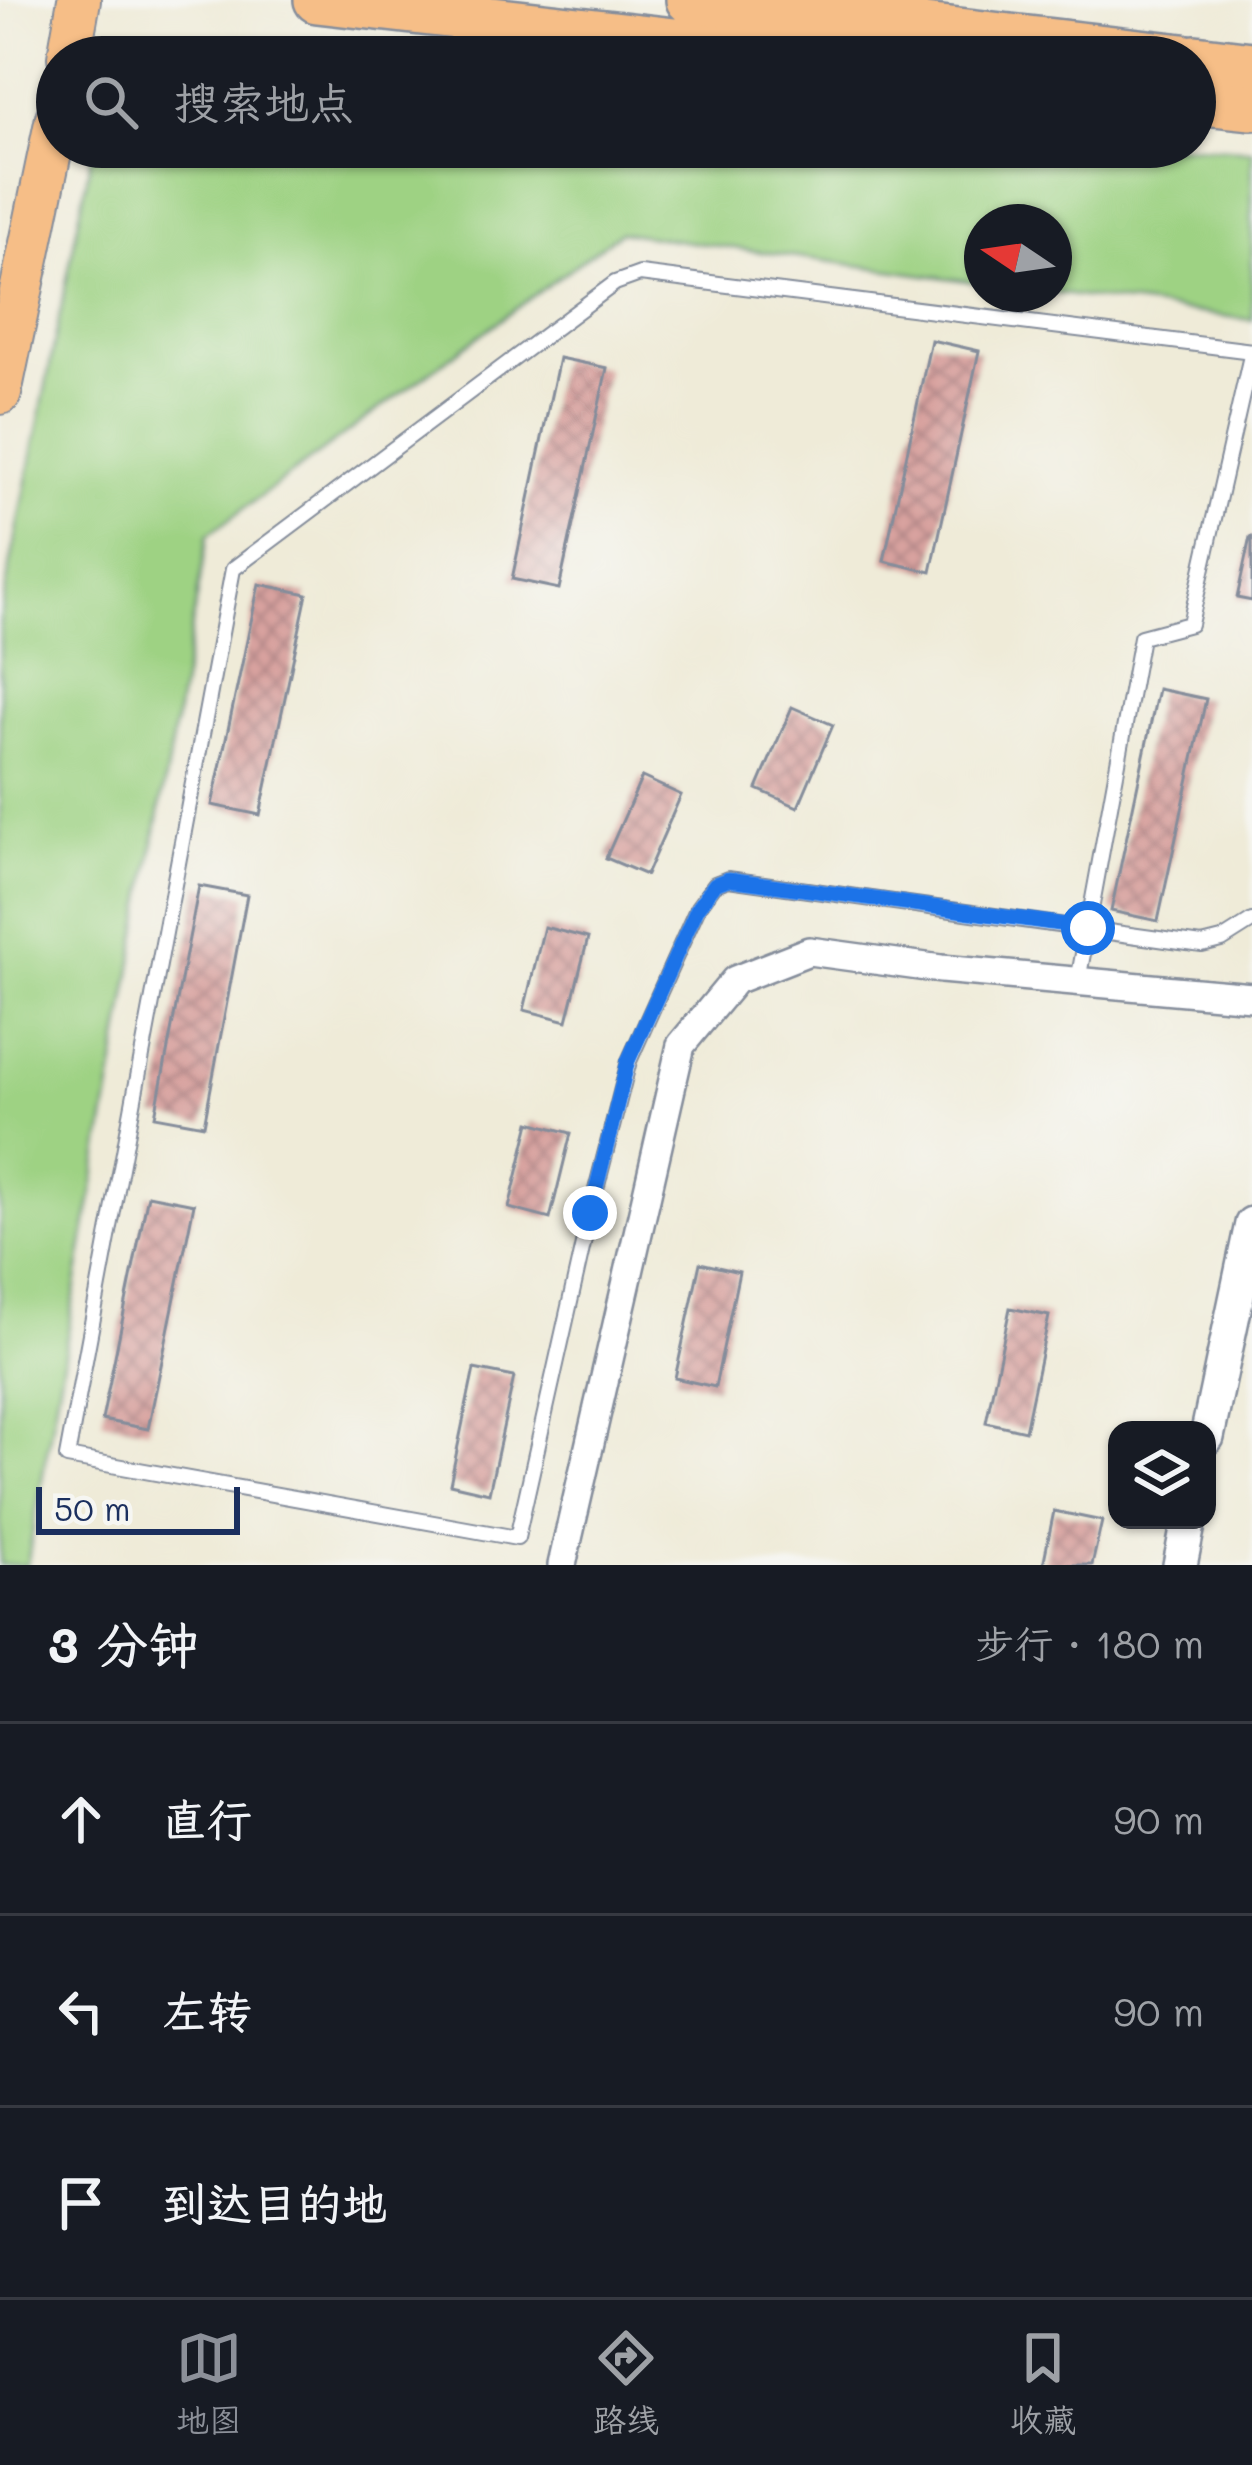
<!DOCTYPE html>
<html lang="zh">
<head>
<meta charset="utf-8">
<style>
  :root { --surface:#171b24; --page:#20242c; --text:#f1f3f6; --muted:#9ea1a6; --line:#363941; --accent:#8c9099 }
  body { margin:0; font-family:Mali,"LXGW WenKai TC",sans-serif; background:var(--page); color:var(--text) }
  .controls { position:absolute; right:36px; bottom:36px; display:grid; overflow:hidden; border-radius:24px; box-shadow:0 3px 9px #0004 }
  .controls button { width:108px; height:108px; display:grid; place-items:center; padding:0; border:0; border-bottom:3px solid var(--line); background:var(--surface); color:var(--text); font:60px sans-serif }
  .compass { position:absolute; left:964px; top:204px; width:108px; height:108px; border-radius:50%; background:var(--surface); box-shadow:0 3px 9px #0004; rotate:283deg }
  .scale { position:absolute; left:36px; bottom:30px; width:204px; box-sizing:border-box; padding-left:12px; border:6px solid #1b2f5e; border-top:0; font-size:33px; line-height:42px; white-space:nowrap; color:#1b2f5e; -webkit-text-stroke:9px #f6f6f2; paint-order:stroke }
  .stop { position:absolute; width:36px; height:36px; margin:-27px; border:9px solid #1a73e8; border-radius:50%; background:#fff }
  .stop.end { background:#1a73e8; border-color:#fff; box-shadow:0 3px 12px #0008 }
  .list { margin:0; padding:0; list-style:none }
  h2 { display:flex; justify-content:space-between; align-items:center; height:156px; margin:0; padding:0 48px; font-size:51px }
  h2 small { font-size:39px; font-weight:400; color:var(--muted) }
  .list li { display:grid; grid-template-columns:78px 1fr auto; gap:36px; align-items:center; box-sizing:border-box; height:192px; padding:0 48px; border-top:3px solid var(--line) }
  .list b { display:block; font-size:45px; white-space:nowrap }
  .list em { font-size:39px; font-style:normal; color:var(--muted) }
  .icon { flex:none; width:66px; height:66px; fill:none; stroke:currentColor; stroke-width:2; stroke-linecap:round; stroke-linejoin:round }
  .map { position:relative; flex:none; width:1252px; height:1565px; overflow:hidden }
  .search { position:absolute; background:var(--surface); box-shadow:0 3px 9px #0004; left:36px; right:36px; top:36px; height:132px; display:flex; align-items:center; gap:30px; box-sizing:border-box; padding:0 42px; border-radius:66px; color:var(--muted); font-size:45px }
  .sheet { height:732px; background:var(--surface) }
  nav { display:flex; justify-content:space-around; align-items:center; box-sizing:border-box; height:168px; border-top:3px solid var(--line); background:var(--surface); font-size:33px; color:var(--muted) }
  nav a { display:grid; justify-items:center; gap:6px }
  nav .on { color:var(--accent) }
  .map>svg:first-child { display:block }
  .green { fill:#9ed283; stroke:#5c8070; stroke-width:3 }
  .building { fill:url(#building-cross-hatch) }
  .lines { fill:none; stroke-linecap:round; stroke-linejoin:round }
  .service-casing { stroke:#858d9b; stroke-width:18 }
  .minor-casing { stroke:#858d9b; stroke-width:32 }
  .tertiary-casing { stroke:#858d9b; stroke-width:38 }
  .primary-casing { stroke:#858d9b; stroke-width:46 }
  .trunk-casing { stroke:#858d9b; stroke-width:50 }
  .service { stroke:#fff; stroke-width:14 }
  .minor { stroke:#fff; stroke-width:27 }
  .tertiary { stroke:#fff; stroke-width:33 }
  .primary { stroke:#f6be87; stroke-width:42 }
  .trunk { stroke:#f6be87; stroke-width:45 }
  .route { stroke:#1a73e8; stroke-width:15 }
</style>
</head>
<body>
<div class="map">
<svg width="1252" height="1565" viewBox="0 0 1252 1565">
  <defs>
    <pattern id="building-cross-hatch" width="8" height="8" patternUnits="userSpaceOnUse" patternTransform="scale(3)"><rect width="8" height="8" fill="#d8a29f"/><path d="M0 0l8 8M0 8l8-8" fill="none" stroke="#ae8485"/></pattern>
  </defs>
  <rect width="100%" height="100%" fill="#f6f6f2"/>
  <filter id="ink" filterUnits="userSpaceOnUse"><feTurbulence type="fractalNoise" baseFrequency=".00833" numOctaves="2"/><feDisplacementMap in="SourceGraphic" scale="24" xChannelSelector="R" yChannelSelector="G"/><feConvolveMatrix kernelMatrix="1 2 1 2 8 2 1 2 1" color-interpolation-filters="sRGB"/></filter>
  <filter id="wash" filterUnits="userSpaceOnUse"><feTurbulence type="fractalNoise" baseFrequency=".004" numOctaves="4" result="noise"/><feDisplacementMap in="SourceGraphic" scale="48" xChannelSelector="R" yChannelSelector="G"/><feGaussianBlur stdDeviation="2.7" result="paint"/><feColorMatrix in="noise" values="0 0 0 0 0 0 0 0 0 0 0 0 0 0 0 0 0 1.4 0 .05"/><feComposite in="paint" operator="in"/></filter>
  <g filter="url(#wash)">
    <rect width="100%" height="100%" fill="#efebd8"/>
    <polygon class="green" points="1195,146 1252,150 1252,320 1054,293 1054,222 982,222 982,283 620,232 208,535 27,1565 0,1565 0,618 93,147"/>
    <g id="blocks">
      <g class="building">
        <polygon points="931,340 979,351 931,572 884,561"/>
        <polygon points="559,358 607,368 559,589 512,579"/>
        <polygon points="1250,537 1252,537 1252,601 1237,598"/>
        <polygon points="259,584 307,594 260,815 212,805"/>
        <polygon points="1158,689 1206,699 1158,921 1111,911"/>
        <polygon points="792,707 833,725 798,807 757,789"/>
        <polygon points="642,777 681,795 646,875 606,858"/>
        <polygon points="199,886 247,895 204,1125 155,1116"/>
        <polygon points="544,927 588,938 567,1021 524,1010"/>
        <polygon points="530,1122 571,1133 550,1219 509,1208"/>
        <polygon points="148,1195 194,1204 148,1429 102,1420"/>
        <polygon points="700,1263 739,1272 715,1387 675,1378"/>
        <polygon points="1010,1308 1049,1316 1025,1431 986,1422"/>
        <polygon points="474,1369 514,1377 489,1493 450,1484"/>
        <polygon points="1054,1511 1102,1521 1092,1565 1043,1565"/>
      </g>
    </g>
  </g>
  <g filter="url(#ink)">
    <use href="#blocks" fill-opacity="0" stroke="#858d9b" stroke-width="3"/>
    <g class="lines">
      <g class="service-casing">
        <g id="service">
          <polyline points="1252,351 640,274 615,283 233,569 67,1457 517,1538 590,1213 629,1061 698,907 715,884 728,879 1202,945 1222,940 1252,921"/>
          <polyline points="1078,981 1141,637 1190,624 1252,351"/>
        </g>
      </g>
      <g class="minor-casing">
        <polyline id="minor" points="562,1565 681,1045 735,980 809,951 941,969 1252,997"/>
      </g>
      <g class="tertiary-casing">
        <g id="tertiary">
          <polyline points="1207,1437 1252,1224"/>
          <polyline points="1180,1565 1189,1520"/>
        </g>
      </g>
      <g class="primary-casing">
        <g id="primary">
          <polyline points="69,57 79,0"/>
          <polyline points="0,393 57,118"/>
        </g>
      </g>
      <g class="trunk-casing">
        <g id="trunk">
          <polyline points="317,0 813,57"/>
          <polyline points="689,0 1183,57"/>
          <polyline points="1195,58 1252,65"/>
          <polyline points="1195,101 1252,107"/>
        </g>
      </g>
      <use href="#service" class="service"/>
      <use href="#minor" class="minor"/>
      <use href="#tertiary" class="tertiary"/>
      <use href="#primary" class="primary"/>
      <use href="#trunk" class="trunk"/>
    </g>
  </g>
  <g class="lines" filter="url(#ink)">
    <polyline class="route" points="590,1213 628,1061 698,907 715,884 728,879 1088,928"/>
  </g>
</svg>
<div class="controls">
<button><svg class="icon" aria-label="layers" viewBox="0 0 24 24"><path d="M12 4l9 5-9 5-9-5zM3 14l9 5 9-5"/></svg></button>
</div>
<svg class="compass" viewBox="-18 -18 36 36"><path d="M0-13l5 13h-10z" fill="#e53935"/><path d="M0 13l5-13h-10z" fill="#9ea1a6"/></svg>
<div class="scale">50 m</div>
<div class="stop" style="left:1088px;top:928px"></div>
<div class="stop end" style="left:590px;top:1213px"></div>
<div class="search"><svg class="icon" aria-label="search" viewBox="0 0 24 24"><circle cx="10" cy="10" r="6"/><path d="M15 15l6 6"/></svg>搜索地点</div>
</div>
<section class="sheet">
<h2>3 分钟<small>步行 · 180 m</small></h2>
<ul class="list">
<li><svg class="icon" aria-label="ahead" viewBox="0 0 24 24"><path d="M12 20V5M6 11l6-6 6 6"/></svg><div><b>直行</b></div><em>90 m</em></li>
<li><svg class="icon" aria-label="left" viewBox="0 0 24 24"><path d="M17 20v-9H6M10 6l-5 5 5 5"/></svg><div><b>左转</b></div><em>90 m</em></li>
<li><svg class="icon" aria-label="arrive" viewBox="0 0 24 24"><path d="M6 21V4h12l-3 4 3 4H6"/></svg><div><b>到达目的地</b></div></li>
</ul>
</section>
<nav>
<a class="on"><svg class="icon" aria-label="map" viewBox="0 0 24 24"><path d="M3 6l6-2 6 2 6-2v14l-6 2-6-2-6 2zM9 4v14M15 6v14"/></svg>地图</a>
<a><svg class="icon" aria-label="directions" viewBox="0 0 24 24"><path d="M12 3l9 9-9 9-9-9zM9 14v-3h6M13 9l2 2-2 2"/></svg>路线</a>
<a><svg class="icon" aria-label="saved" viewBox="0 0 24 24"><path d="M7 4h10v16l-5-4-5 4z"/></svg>收藏</a>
</nav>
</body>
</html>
